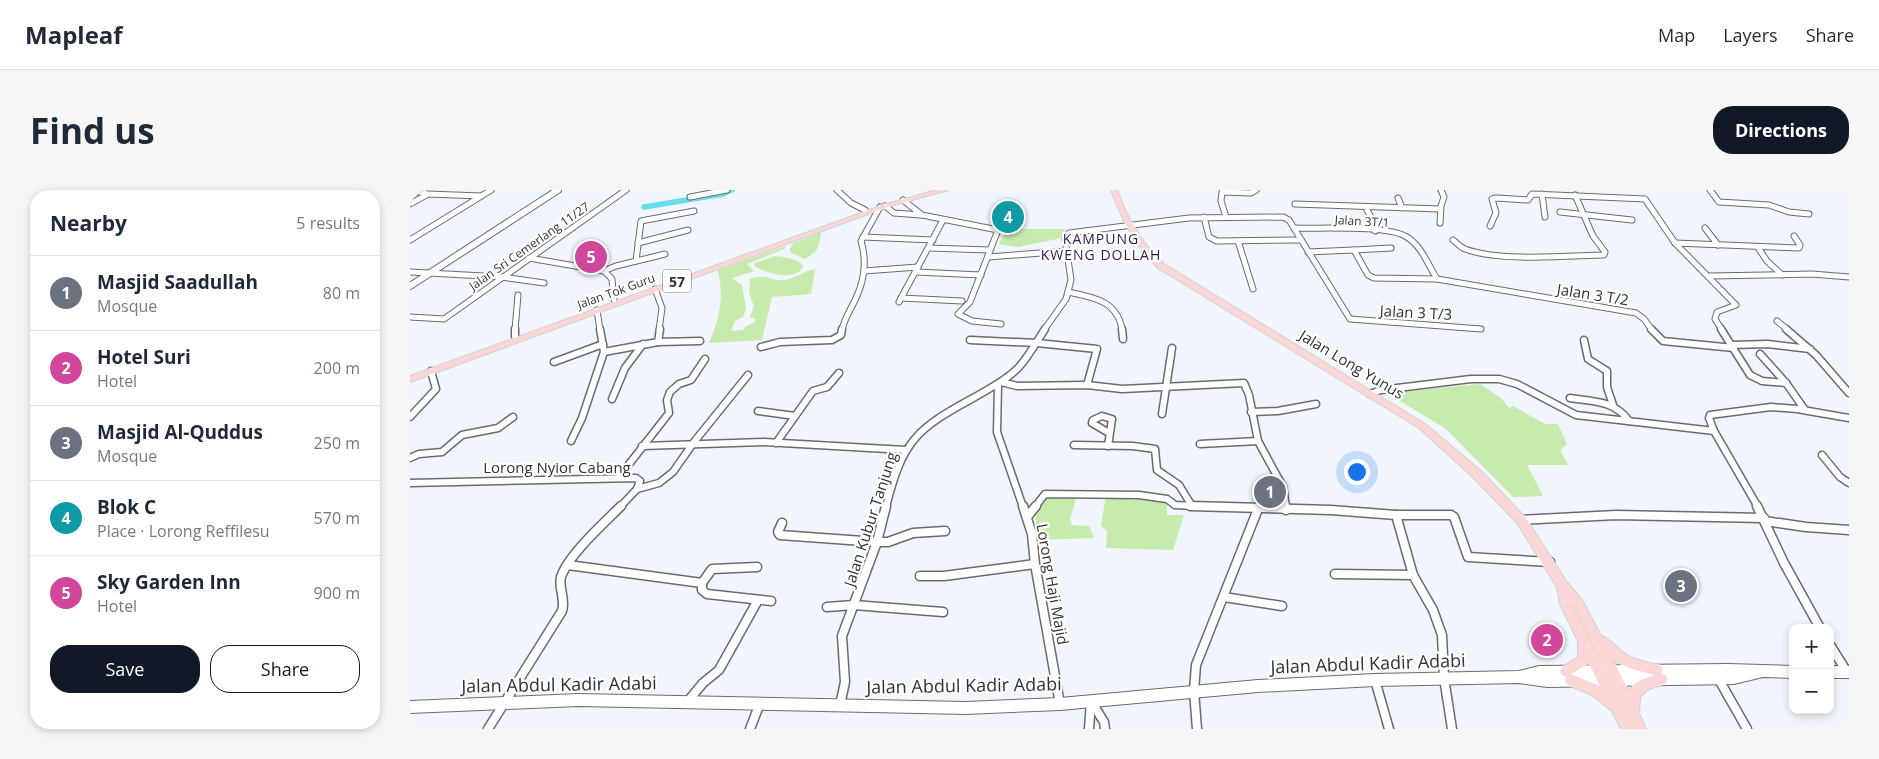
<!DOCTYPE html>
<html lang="en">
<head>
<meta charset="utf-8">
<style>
  :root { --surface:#fff; --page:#f6f6f7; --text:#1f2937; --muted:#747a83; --line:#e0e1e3; --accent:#111827 }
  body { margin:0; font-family:"Open Sans",sans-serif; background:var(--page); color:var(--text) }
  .controls { position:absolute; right:15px; bottom:15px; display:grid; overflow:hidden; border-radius:10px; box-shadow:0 2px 8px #0003 }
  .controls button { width:45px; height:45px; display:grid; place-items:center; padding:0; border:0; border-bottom:1px solid var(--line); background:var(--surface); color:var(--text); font:25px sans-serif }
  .you { position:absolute; left:946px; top:281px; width:18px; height:18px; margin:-12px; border:4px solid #fff; border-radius:50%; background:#1a73e8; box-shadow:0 0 0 8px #1a73e833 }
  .badge { display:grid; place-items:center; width:32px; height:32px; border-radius:50%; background:var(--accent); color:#fff; font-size:16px; font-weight:700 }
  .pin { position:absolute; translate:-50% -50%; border:2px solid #fff; box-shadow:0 1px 5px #0006 }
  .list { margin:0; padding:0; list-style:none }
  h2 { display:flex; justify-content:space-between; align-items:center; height:65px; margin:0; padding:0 20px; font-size:21px }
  h2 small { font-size:16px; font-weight:400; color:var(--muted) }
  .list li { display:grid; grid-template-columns:32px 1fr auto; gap:15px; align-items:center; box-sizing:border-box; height:75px; padding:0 20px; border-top:1px solid var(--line) }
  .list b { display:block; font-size:19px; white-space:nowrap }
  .list p { margin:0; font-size:16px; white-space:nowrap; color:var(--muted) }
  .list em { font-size:16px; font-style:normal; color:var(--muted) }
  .actions { display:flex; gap:10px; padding:15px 20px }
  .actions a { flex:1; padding:11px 0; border:1px solid var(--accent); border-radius:20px; text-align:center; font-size:18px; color:var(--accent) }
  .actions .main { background:var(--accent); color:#fff }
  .map { position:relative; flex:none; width:1439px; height:539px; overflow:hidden; border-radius:20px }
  header { display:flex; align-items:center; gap:30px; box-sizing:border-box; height:70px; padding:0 25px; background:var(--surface); border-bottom:1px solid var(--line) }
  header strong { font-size:24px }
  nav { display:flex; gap:28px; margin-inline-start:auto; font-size:18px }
  .intro { display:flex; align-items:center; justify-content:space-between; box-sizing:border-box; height:120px; padding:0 30px }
  h1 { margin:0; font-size:35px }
  .button { padding:12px 22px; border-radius:20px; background:var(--accent); color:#fff; font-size:18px; font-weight:700 }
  main { display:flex; gap:30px; padding:0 30px }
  aside { flex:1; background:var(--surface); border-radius:20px; box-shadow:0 2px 8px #0003 }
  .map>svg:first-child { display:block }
  .green { fill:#c7eaad }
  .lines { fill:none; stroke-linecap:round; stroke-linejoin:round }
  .canal { stroke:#6bddec; stroke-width:5.5 }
  .minor-far2-casing { stroke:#686c72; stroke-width:7 }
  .minor-far1-casing { stroke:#686c72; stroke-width:9 }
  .minor-casing { stroke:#686c72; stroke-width:11 }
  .tertiary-casing { stroke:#686c72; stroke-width:8 }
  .secondary-casing { stroke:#686c72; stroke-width:2 }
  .primary-casing { stroke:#d1d2d2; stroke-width:2 }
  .minor-far2 { stroke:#fff; stroke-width:5 }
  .minor-far1 { stroke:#fff; stroke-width:6 }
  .minor { stroke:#fff; stroke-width:8 }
  .tertiary { stroke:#fff; stroke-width:6 }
  .secondary { fill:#fff; fill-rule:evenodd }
  .primary { fill:#fcd7d7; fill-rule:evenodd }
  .labels { text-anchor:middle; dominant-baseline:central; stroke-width:4.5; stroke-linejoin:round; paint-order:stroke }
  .far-street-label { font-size:12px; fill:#2f3133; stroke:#fff }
  .far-neighbourhood-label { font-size:14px; letter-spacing:1px; fill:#341a53; stroke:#fff }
  .shield { fill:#fff; stroke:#6d6f70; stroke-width:1 }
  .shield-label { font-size:14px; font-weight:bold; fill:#2f3133 }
  .street-label { font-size:15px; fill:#2f3133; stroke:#fff }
  .near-street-label { font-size:18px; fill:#2f3133; stroke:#fff }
</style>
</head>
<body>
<header>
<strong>Mapleaf</strong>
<nav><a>Map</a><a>Layers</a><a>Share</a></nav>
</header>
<div class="intro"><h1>Find us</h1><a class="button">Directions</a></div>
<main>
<aside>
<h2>Nearby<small>5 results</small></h2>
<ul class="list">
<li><span class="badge" style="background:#6b7280">1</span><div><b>Masjid Saadullah</b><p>Mosque</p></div><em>80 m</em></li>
<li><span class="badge" style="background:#d1479c">2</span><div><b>Hotel Suri</b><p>Hotel</p></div><em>200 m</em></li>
<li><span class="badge" style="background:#6b7280">3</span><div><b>Masjid Al-Quddus</b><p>Mosque</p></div><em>250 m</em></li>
<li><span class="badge" style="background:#0f9aa8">4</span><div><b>Blok C</b><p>Place · Lorong Reffilesu</p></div><em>570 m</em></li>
<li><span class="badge" style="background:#d1479c">5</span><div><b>Sky Garden Inn</b><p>Hotel</p></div><em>900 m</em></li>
</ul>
<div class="actions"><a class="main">Save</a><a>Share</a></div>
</aside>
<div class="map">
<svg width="1439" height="539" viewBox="0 0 1439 539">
  <rect width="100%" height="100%" fill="#f1f5fc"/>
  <g class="green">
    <polygon points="597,39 655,39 652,48 608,57 589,54"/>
    <path d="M411 42C409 58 409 60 395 69L381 63 380 59 382 54Z"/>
    <path d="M376 56 374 59 337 74 344 81 322 88 332 95 336 118 333 127 325 131 321 141 333 140 335 137 345 132V129L340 127 344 116 339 103 340 89C358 82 361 92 375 90 386 88 394 81 405 79L401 104 362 107 352 150 299 153C310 128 314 107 308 80Z"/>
    <path d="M365 66C375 67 383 68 392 74L393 77C384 92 356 83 344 76L345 73Z"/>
    <polygon points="1070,194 1092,209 1099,218 1103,216 1135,234 1148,234 1157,254 1150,260 1158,275 1117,275 1133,306 1103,307 1036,239 977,203"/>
    <path d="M667 305 660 329 662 335 679 336 684 348 629 350C626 338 621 314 636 306 643 303 659 305 667 305Z"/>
    <polygon points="696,305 757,311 757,325 774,325 763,360 696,358 697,341 691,336"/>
  </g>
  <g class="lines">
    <polyline class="canal" points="234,17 313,4 322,0"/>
    <g class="minor-far2-casing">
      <g id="minor-far2">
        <polyline points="427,0 441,13 455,20"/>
        <polyline points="1300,0 1309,12 1359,15 1379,22 1399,24"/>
        <polyline points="0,2 14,2 16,5"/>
        <polyline points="1132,4 1135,27"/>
        <polyline points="280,7 317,0"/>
        <polyline points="988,8 992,18"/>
        <polyline points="493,10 512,25 588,40 560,112 548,124 562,131 591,134"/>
        <polyline points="0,14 18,4 71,6"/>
        <polyline points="885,14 1030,19"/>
        <polyline points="475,16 484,23 511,25"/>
        <polyline points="958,18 957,20 966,36 965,41"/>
        <polyline points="1150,22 1222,30"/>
        <polyline points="794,27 799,47 807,51 890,50"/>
        <polyline points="816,27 811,11 812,2 841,3 846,0"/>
        <polyline points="1030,33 1031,16 1034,7 1031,0"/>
        <polyline points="1080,36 1086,23 1082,9 1086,8 1118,10 1122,4 1235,9 1265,53 1326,115 1307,122 1305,129 1312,140"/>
        <path d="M884 38C910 39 975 35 995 46 1011 54 1018 75 1027 89"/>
        <polyline points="1295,38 1308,55"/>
        <polyline points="453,47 523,50"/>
        <polyline points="0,50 81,0"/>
        <path d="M1043 50C1047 53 1051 58 1055 59 1090 72 1156 66 1194 65L1195 62 1183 46 1165 5"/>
        <polyline points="828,51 843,99"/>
        <polyline points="228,53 278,40"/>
        <polyline points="1265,53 1389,58 1390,55 1384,46"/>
        <polyline points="519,58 579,60"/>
        <polyline points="1349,59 1357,71 1372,85"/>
        <polyline points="944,60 981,58"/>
        <polyline points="898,62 944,60 958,85 964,88 1027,89 1226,123 1234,129 1242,140"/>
        <polyline points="578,67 657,61"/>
        <polyline points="119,68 194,81 202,89 204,110"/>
        <polyline points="226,71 231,31 284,21"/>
        <polyline points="194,81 206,76 255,64"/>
        <polyline points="454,81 508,77"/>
        <polyline points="0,82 92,87 134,93"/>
        <polyline points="506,82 571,85"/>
        <polyline points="1300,86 1402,84 1439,87"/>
        <polyline points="245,99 252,118 249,140"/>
        <path d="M658 102C683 107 708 111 712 140"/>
        <polyline points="491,108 552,111"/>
        <polyline points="489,112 533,30"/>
        <polyline points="187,120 190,140"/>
        <polyline points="0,127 34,129 216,0"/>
        <polyline points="1367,131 1378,140"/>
        <polyline points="105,140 108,105"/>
        <path d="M432 140C434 129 441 119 446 108 455 89 457 71 451 51L470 17"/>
        <polyline points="634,140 656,109 661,90 655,49 659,43 779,28 873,27 879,30 940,129 1071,139"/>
      </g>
    </g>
    <g class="minor-far1-casing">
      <g id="minor-far1">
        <polyline points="712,139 713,149"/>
        <polyline points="1241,139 1253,151 1324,158"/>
        <polyline points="1311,139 1340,185 1352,191 1376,193"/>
        <polyline points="1376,139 1406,165 1439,203"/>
        <polyline points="105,146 105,139"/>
        <polyline points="560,150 627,153 687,159 677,195"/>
        <polyline points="1174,150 1178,169 1197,181 1197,197 1203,215"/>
        <polyline points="248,152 250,139"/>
        <polyline points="1322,155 1358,154 1400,159"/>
        <polyline points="351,157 370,152 422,150 431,145 432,139"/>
        <polyline points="194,162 248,152 290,151"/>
        <polyline points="1350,164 1376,193 1395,220"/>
        <polyline points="144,172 193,154"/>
        <polyline points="591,192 607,196 677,195 712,199 834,193 839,205 848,251 873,297 876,317"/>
        <polyline points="588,194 587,242 613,317"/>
        <polyline points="960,204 971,200 1061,189 1089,189 1107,194 1166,225 1304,241 1348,317"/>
        <path d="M1160 208C1184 212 1204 210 1219 231"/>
        <polyline points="202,209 215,178 233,154"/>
        <polyline points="348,221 385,226"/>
        <polyline points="841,222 868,221 906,214"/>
        <polyline points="752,224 762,158"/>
        <polyline points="0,227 26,199 21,181"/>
        <polyline points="1304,241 1299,228 1300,225 1361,217 1387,219 1439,228"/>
        <polyline points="161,251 172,228 194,162 190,139"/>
        <polyline points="366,253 403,201 417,197 429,183"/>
        <polyline points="790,254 848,251"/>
        <polyline points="664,255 723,256 745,259 747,280 769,295 782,316"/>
        <polyline points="232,256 354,252 495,260"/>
        <polyline points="698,256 702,229 692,226 683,230 682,233 699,243"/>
        <polyline points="1412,265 1430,287 1439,293"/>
        <polyline points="0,268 9,264 32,262 52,245 88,238 103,227"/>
        <polyline points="209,287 259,223 257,210 260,202 269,194 281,190 295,169"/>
        <polyline points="0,293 226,288 230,291 227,299 210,317"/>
        <polyline points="227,299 249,293 263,282 284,252 338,185"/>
        <path d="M476 317C493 250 506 239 565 207 580 198 597 190 609 177 619 166 627 151 635 139"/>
        <polyline points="625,317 635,304 729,305 757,309 765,315 805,317"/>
      </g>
    </g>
    <g class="minor-casing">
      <g id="minor">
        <polyline points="613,316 622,344 625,374 650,514"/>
        <polyline points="780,316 921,320 986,325 1041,325 1044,327 1058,367 1140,372"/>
        <polyline points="875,316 876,320"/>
        <polyline points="1347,316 1374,373 1410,438"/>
        <polyline points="986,325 1003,385 1023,420 1032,445 1034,488 1042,539"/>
        <polyline points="617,327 626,316"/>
        <polyline points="1111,330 1206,325 1354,328"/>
        <polyline points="1355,331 1396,337 1439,340"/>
        <polyline points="372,333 368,342 370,345 467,352 478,352 503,343 535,341"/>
        <polyline points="158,375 292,393 292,400 297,404 361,411"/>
        <polyline points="925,384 1003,385"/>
        <polyline points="510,386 534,386 625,374"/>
        <polyline points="292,393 302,379 347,377"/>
        <polyline points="814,407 872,416"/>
        <polyline points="417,417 444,415 533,422"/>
        <polyline points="1420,455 1437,482"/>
        <polyline points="1308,488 1337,539"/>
        <polyline points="965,490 979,539"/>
        <polyline points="278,511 293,493 309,480 348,410"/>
        <polyline points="681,511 694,532 695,539"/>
        <polyline points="430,515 435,492 432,446 467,352 476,316"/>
        <path d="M78 539 152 421C156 409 148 398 151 387 158 365 194 333 211 316"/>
        <polyline points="340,539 350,513"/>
        <polyline points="679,539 681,511"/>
        <polyline points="787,539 784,501 786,475 848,319"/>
      </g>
    </g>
    <g class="tertiary-casing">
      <polyline id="tertiary" points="0,96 148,0"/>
    </g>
    <g class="secondary-casing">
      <g id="secondary">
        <polygon points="1318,474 1383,476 1383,488 1353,487 1324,494 1137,497 1108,493 965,496 848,502 650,520 556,524 168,516 0,523 0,511 168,504 556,512 650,508 848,490 965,484 1109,481 1129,476"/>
        <rect x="1420" y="476" width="19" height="12"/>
      </g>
    </g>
    <g class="primary-casing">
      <g id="primary">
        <polygon points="527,0 538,0 477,17 0,192 0,186 473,15"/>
        <path d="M701 0H707C718 29 731 53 754 74L1015 234 1071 281 1115 327 1156 391 1172 410 1191 446C1200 448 1208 460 1217 465 1228 472 1240 472 1251 476L1253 480 1252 484 1256 485 1257 489 1256 493 1237 500 1230 507 1229 523 1236 539H1211L1202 521 1182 505 1156 494 1155 490 1156 487 1152 485 1150 481 1152 477 1168 467V451L1150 414 1147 397 1107 333 1063 287 1009 238 748 78C725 55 712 30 701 0ZM1162 414 1164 416 1203 496ZM1203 470 1219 478 1244 485C1234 489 1224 491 1219 502ZM1179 473 1190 496 1161 484Z"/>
      </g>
    </g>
    <use href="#minor-far2" class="minor-far2"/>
    <use href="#minor-far1" class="minor-far1"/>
    <use href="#minor" class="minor"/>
    <use href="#tertiary" class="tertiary"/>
    <use href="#secondary" class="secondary"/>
    <use href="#primary" class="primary"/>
  </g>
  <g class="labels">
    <g class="far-street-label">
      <text transform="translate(952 31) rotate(3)">Jalan 3T/1</text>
      <text transform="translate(119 56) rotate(-35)">Jalan Sri Cemerlang 11/27</text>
      <text transform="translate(206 101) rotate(-20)">Jalan Tok Guru</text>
    </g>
    <g class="far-neighbourhood-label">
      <text x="691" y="48">KAMPUNG<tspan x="691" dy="16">KWENG DOLLAH</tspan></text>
    </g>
    <rect class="shield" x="253" y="79.5" width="28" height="23" rx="4"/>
    <g class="shield-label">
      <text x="267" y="91">57</text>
    </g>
    <g class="street-label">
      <text transform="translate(1183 104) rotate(9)">Jalan 3 T/2</text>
      <text transform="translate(1006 122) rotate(3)">Jalan 3 T/3</text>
      <text transform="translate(942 174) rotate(31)">Jalan Long Yunus</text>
      <text x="147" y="277">Lorong Nyior Cabang</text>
      <text transform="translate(460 329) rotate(-72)">Jalan Kubur Tanjung</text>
      <text transform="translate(643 394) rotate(80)">Lorong Haji Majid</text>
    </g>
    <g class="near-street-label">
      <text transform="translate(958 473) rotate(-2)">Jalan Abdul Kadir Adabi</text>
      <text transform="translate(149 494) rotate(-1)">Jalan Abdul Kadir Adabi</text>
      <text transform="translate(554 495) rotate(-1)">Jalan Abdul Kadir Adabi</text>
    </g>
  </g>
</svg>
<div class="controls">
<button>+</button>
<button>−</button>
</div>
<div class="you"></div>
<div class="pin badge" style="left:860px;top:302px;background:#6b7280">1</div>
<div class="pin badge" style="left:1137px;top:450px;background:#d1479c">2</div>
<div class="pin badge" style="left:1271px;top:396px;background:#6b7280">3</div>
<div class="pin badge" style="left:598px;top:27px;background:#0f9aa8">4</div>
<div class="pin badge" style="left:181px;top:67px;background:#d1479c">5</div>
</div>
</main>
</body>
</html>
